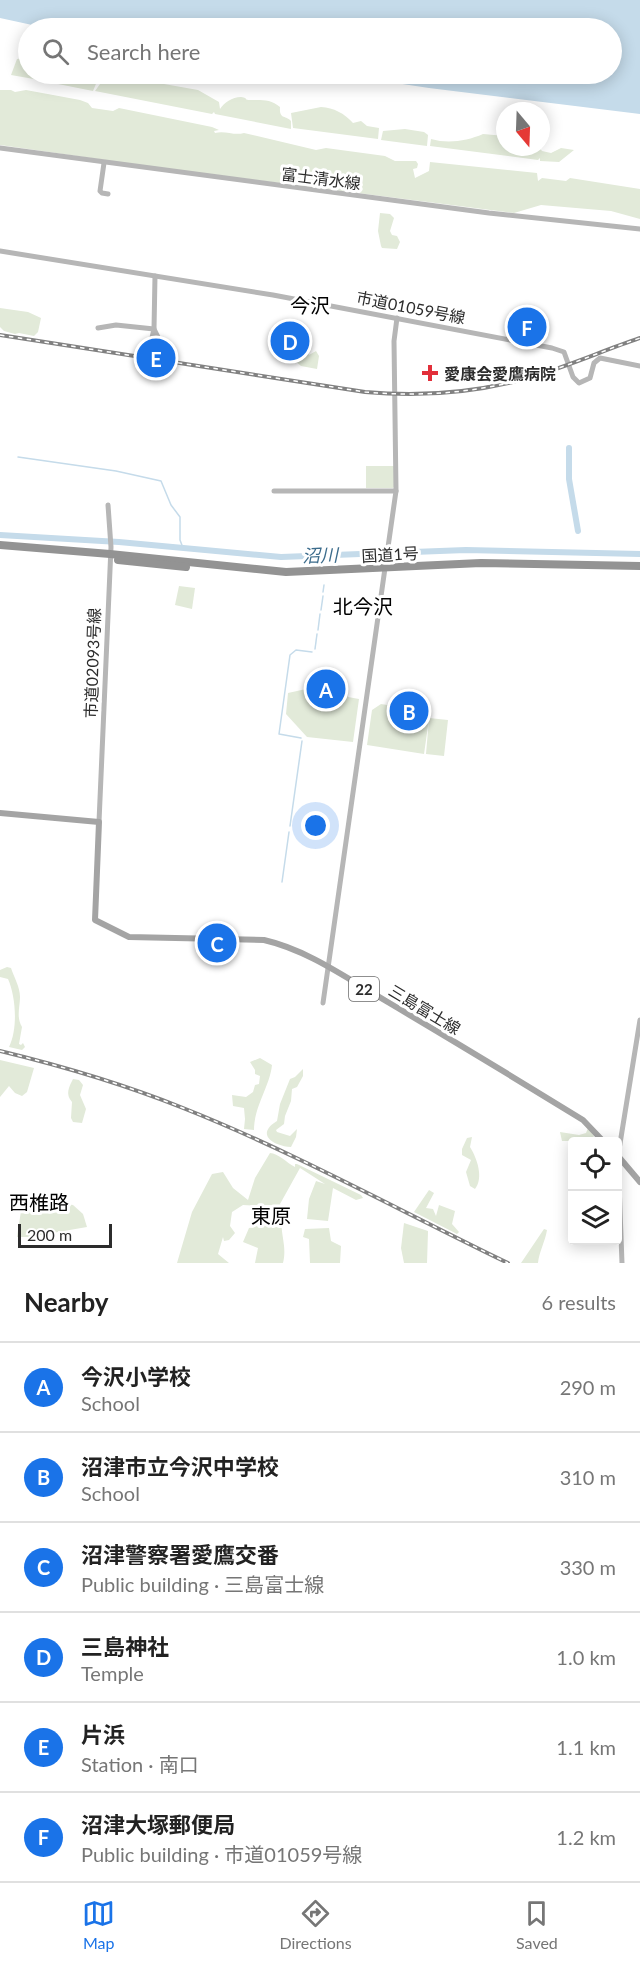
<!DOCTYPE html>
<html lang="en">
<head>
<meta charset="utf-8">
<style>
  :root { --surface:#fff; --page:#f2f2f2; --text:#222; --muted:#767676; --line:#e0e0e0; --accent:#1a73e8 }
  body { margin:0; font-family:Lato,"Noto Sans JP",sans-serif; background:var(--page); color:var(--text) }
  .controls { position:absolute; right:18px; bottom:18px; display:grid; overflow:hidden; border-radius:6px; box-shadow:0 3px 15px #0003 }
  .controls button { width:54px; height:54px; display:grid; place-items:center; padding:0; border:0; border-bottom:2px solid var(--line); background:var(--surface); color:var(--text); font:30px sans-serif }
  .compass { position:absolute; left:496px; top:102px; width:54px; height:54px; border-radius:50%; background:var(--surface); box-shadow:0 3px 15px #0003; rotate:161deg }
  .scale { position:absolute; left:18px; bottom:15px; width:94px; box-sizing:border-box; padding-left:6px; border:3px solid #2c2c2c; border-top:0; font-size:16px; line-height:21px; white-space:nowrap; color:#2c2c2c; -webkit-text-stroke:4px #fff; paint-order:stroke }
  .you { position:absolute; left:316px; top:826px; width:21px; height:21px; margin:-15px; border:4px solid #fff; border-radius:50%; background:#1a73e8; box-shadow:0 0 0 9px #1a73e833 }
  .badge { display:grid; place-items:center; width:39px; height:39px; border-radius:50%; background:var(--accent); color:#fff; font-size:20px; font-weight:700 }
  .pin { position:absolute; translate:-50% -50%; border:3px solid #fff; box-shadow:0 2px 6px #0006 }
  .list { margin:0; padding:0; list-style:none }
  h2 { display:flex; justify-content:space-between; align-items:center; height:78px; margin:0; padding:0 24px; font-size:26px }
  h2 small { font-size:20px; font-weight:400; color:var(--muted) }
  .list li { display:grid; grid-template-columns:39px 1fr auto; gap:18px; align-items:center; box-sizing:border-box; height:90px; padding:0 24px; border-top:2px solid var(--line) }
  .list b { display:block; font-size:22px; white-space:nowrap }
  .list p { margin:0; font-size:20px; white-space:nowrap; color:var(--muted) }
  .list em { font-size:20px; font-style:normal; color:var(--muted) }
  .icon { flex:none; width:33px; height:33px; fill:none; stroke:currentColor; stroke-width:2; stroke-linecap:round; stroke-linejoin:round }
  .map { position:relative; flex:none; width:640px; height:1263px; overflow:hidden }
  .search { position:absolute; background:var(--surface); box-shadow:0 3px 15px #0003; left:18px; right:18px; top:18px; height:66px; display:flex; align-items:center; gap:15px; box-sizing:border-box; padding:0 21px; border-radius:33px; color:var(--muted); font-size:22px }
  .sheet { height:618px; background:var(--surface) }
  nav { display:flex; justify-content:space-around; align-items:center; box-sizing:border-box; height:84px; border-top:2px solid var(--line); background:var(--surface); font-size:16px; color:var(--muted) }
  nav a { display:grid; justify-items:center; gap:3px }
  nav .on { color:var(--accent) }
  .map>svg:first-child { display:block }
  .green { fill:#e2ead9 }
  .water { fill:#c5dbea }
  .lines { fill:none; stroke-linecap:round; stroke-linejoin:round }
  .stream { stroke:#c5dbea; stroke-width:1.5 }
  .river { stroke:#c5dbea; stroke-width:6 }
  .secondary { stroke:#b6b6b6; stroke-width:5 }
  .primary { stroke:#a4a4a4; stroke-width:6 }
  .highway { stroke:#939393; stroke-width:8 }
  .rail-casing { stroke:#818181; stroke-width:4 }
  .rail { stroke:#fff; stroke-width:1.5; stroke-dasharray:4.5; stroke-linecap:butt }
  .poi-dot { fill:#e22f3a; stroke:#fff; stroke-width:2 }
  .labels { text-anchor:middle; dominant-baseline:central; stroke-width:6; stroke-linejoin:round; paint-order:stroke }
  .shield { fill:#fff; stroke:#6b6b6b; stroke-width:1.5 }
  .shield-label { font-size:15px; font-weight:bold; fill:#2c2c2c }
  .street-label { font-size:16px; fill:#2c2c2c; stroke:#fff }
  .poi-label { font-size:16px; font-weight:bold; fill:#2c2c2c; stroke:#fff; text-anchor:start }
  .water-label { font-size:18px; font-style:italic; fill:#3c6c8c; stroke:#fff }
  .quarter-label { font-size:20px; fill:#000; stroke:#fff }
</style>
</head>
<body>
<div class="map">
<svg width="640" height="1263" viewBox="0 0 640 1263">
  <rect width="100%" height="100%" fill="#fff"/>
  <g class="green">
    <polygon points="28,58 28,74 51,74 51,82 11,75 17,59"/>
    <polygon points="56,74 96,74 98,79 93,91 53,83"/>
    <path d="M113 75 198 90 219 102 220 109C224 103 232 97 241 97 250 98 242 100 251 100 261 100 271 99 280 107 279 120 286 115 291 121V129L215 114 214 112 212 114 95 91 105 77Z"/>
    <path d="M0 90H11L15 92 26 90 80 100 88 103 92 108 113 111 119 108 212 127 219 130 214 131 215 133C225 130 234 136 244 133L316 150 326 148 385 156 395 161H416L418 164 417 168 413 169 415 178 429 171 430 162 537 173 538 181 542 178 566 181 570 178 640 189V219L611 211 541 205 514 213 161 168 0 145Z"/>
    <path d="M321 107C334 108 344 113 353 123L361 121 367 126 379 128 378 139 293 128 291 113Z"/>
    <polygon points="405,129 424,132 428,135 427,146 381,140 383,131"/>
    <path d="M483 134 505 136V147H539L542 151 551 153 561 148 574 150 559 162 540 161V158L538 160 430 146 431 139C448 144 467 141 483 134Z"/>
    <polygon points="380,213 390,214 394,218 390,231 392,235 397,236 400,242 397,249 382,248 381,246 378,231"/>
    <polygon points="0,308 28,312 41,318 38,332 34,336 19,333 15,334 4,331 0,327"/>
    <path d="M306 331 309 333C306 341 304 347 309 355L316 351 319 356 317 369 301 366 292 358 284 359 280 357 282 354 296 351 301 346C302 340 299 333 306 331Z"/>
    <polygon points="366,466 394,466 395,486 393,488 366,488"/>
    <polygon points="179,586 195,588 192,609 175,605"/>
    <polygon points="306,689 346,695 348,697 359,699 353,742 307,737 286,714 288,693"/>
    <polygon points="381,704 430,712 429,718 448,720 444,756 426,754 429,719 424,754 367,745 372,710"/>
    <path d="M7 967 11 968C14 977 20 987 20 997 20 1007 16 1017 22 1027L19 1044 21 1045 23 1043 25 1047 22 1050 9 1047C18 1029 16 997 8 979L0 977V970Z"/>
    <path d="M260 1058 272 1065C270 1086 254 1106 254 1130L244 1129 245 1119 244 1108 233 1106 232 1095 246 1097 253 1092 255 1085 259 1084 260 1076 255 1074V1070L250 1062Z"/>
    <polygon points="0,1060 34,1068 27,1092 22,1096 15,1093 9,1086 0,1097"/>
    <path d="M303 1069V1076L297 1087 292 1089 291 1101 285 1116 284 1124 276 1130 277 1132 290 1136 297 1129 296 1137 291 1147C273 1146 255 1134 277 1121L280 1104 290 1079 295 1077Z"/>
    <path d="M73 1079 79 1080 83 1085 80 1095 86 1109 82 1123 73 1122 71 1118 72 1102C65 1094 69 1087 73 1079Z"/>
    <polygon points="588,1128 594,1136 590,1141 562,1141 560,1132 579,1135 586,1133"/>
    <path d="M472 1137 470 1147C477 1158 484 1178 475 1189L470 1186 466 1172 471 1160 462 1155V1149L467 1138Z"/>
    <path d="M270 1153C278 1153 287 1163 295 1167V1164H297L361 1195 363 1198 356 1200 333 1188 328 1221 307 1219 309 1199 316 1181 325 1184 300 1168 280 1204 284 1209C277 1232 288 1242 283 1263H255L258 1248 243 1242 249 1228 255 1227 256 1207 259 1206 243 1205 232 1212 230 1226 235 1233 229 1240 224 1241 223 1237 218 1254 229 1263H177L192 1212 212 1174 223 1172 233 1188 248 1200 255 1178Z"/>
    <polygon points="429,1190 434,1193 426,1208 433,1209 436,1216 439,1205 455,1211 452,1224 459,1232 457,1234 414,1212"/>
    <polygon points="27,1196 73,1205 83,1214 87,1227 29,1237 17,1237 23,1198"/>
    <polygon points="404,1223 428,1231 427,1263 404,1263 401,1248"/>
    <polygon points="329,1228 331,1241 341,1246 340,1263 310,1263 309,1239 303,1237 305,1229"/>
    <path d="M544 1229 547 1230C545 1242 539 1252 538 1263H521Z"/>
  </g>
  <polygon class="water" points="0,0 640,0 640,114 429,88 336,74 612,74 612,28 46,28 0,18"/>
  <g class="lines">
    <g class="stream">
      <polyline points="18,457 116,471 161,481 171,505 180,517 180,540 183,548"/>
      <polyline points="328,561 329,554"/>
      <polyline points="323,592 324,585"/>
      <polyline points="321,610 323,596"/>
      <polyline points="318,630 320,614"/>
      <polyline points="315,649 317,634"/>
      <polyline points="301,738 279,734 290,655 296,650 312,652"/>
      <polyline points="290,826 302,741"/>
      <polyline points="282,882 289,832"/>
    </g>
    <g class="river">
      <polyline points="569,448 569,479 578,531"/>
      <polyline points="0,535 119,542 281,557 466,550 640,554"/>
    </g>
    <g class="secondary">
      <polyline points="0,148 489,213 640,229"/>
      <polyline points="104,163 100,191 102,193 108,194"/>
      <polyline points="0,251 273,295 552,348 564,352 573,377 579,383 590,378 594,363 600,358 640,366"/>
      <polyline points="98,328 116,325 154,329"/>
      <polyline points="154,329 161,343 160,348 151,348 150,346 154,329 155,276"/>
      <polyline points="274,491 396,491"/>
      <polyline points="99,822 111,547 108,505"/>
      <polyline points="323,1003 396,491 394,341 397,318"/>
      <polyline points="622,1263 618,1156 640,1020"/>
    </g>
    <g class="primary">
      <path d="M0 813 99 822 95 920 129 937 264 940C308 950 348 979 386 1001 452 1040 518 1080 583 1120L604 1142"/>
      <polyline points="618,1156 640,1182"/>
    </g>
    <g class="highway">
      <polyline points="0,545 110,554 286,572 481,563 640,566"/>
      <polyline points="118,560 186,567"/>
    </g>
    <g class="rail-casing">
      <g id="rail">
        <path d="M0 335 365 392C420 397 475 393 528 378 566 367 602 351 640 338"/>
        <path d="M0 1051C62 1066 123 1084 183 1108 294 1152 400 1211 508 1263"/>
      </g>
    </g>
    <use href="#rail" class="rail"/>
  </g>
  <path class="poi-dot" d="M427 364h6v6h6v6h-6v6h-6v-6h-6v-6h6z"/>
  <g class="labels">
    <rect class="shield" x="349" y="977" width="30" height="24" rx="4.5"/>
    <g class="shield-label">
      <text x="364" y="989">22</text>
    </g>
    <g class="street-label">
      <text transform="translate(321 178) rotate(7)">富士清水線</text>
      <text transform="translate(411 307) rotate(11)">市道01059号線</text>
      <text transform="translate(390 554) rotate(-3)">国道1号</text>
      <text transform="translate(92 663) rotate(-88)">市道02093号線</text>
      <text transform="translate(425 1009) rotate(31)">三島富士線</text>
    </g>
    <g class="poi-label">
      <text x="444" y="373">愛康会愛鷹病院</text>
    </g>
    <g class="water-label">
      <text transform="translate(320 555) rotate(-2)">沼川</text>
    </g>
    <g class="quarter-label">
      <text x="310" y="305">今沢</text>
      <text x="363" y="606">北今沢</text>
      <text x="39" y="1202">西椎路</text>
      <text x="271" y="1215">東原</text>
    </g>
  </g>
</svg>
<div class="controls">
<button><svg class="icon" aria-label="locate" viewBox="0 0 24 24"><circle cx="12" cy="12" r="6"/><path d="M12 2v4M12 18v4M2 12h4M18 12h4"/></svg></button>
<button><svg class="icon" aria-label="layers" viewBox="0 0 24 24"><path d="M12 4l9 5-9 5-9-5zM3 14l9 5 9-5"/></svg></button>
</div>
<svg class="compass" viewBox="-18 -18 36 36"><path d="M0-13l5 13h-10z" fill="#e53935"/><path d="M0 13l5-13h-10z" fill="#767676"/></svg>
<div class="scale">200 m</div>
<div class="you"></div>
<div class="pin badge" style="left:326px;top:689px">A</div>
<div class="pin badge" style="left:409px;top:711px">B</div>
<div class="pin badge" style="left:217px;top:943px">C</div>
<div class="pin badge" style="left:290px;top:341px">D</div>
<div class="pin badge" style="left:156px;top:358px">E</div>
<div class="pin badge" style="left:527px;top:327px">F</div>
<div class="search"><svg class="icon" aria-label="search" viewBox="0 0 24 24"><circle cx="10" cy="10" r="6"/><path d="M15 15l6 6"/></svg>Search here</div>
</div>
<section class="sheet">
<h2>Nearby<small>6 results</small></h2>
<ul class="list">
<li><span class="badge">A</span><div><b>今沢小学校</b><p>School</p></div><em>290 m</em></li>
<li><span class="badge">B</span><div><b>沼津市立今沢中学校</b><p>School</p></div><em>310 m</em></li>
<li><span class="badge">C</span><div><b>沼津警察署愛鷹交番</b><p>Public building · 三島富士線</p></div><em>330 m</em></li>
<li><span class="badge">D</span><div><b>三島神社</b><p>Temple</p></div><em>1.0 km</em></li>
<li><span class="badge">E</span><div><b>片浜</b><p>Station · 南口</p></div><em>1.1 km</em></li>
<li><span class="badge">F</span><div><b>沼津大塚郵便局</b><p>Public building · 市道01059号線</p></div><em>1.2 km</em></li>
</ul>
</section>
<nav>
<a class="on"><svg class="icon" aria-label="map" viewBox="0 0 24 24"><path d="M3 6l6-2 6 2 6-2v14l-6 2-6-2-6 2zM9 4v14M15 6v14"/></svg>Map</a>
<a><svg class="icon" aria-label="directions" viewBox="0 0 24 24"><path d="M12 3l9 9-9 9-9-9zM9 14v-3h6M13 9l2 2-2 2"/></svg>Directions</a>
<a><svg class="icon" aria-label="saved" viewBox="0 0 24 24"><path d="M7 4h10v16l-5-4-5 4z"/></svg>Saved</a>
</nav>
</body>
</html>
